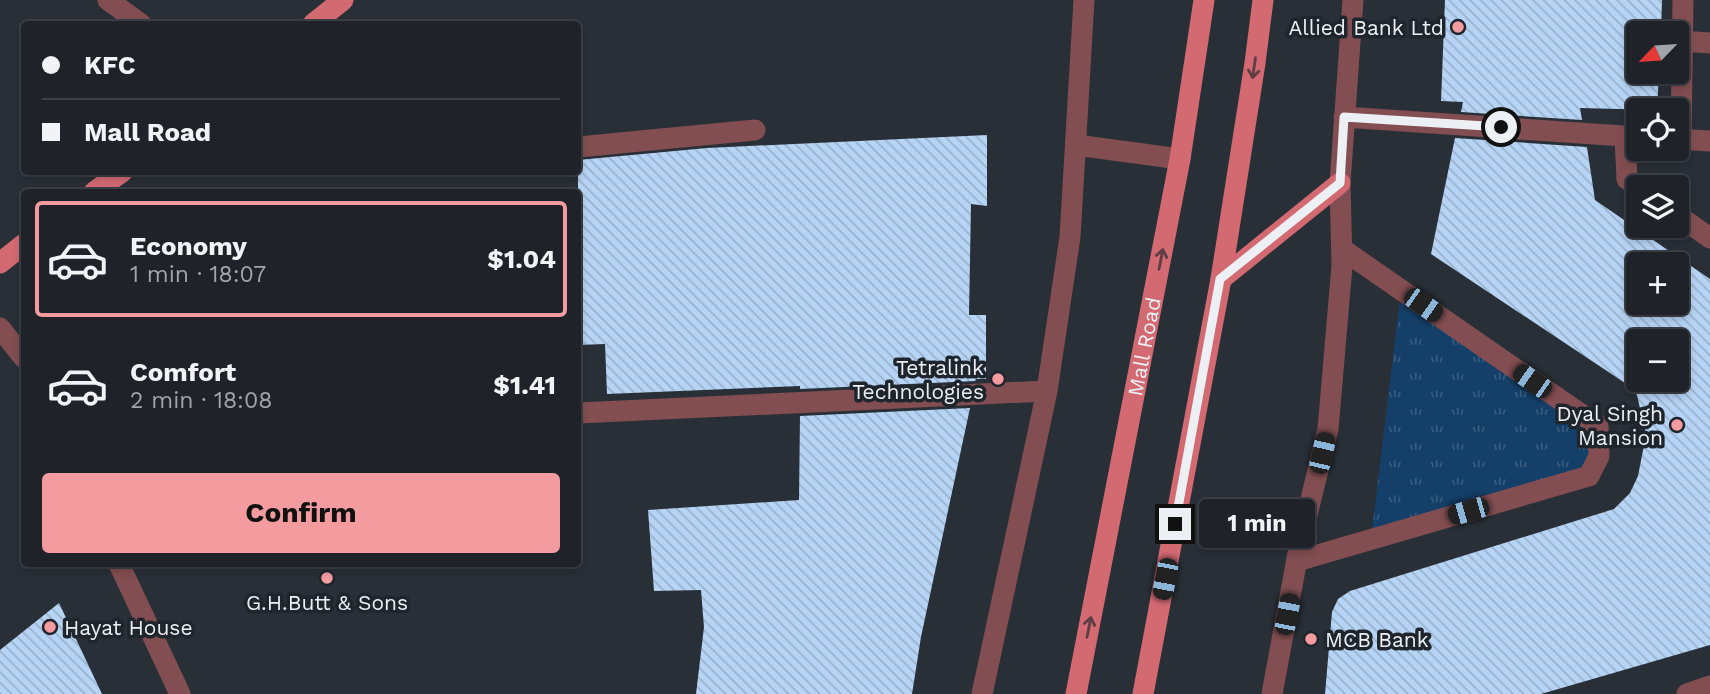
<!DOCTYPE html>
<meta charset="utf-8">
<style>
body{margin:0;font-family:"Work Sans",sans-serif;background:#2c2f35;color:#f1f3f6;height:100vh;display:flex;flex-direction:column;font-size:26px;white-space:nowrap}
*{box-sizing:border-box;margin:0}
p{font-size:23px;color:#a1a4a8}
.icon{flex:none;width:38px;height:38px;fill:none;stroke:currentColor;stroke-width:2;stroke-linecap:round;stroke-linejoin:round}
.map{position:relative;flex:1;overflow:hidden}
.drawer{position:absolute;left:21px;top:189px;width:560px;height:378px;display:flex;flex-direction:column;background:#1f2329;border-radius:7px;box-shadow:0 4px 10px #0003,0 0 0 2px #3c4046}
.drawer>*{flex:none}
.banner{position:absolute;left:21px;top:21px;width:560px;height:154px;border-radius:7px;box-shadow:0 4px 10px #0003,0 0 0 2px #3c4046;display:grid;align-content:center;height:154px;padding:0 21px;background:#1f2329}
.needle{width:46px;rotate:245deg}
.buttons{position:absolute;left:1626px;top:21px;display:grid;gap:14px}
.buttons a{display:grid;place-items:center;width:63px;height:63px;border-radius:7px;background:#1f2329;box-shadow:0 4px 10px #0003,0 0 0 2px #3c4046;font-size:35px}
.end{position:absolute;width:32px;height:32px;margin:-16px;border:9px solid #ecf0f5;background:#111;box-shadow:0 0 0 4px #111}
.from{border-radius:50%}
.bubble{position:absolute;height:49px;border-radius:7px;background:#1f2329;box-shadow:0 4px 10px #0003,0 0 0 2px #3c4046;font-size:23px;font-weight:700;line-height:49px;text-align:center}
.car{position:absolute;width:21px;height:42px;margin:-21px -10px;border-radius:9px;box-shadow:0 0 5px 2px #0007;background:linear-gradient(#222 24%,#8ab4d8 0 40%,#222 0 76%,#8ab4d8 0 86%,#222 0)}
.banner b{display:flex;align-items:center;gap:24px;height:66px;font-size:26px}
.banner b+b{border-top:2px solid #3c4046}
.banner i{width:18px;height:18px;background:#f1f3f6}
ul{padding:12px 0 0;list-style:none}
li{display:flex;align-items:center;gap:21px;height:116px;margin:0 14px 10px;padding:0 7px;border:4px solid transparent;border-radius:7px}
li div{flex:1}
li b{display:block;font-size:26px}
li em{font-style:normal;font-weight:700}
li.selected{border-color:#f49b9f}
li>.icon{width:63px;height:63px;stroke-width:1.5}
.action{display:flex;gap:14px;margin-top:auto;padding:14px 21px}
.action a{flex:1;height:80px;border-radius:7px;background:#f49b9f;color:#111;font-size:28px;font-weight:700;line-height:80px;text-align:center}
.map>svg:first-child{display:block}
.grass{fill:url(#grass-tufts)}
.building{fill:url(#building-back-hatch);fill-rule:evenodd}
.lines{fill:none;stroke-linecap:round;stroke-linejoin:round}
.minor{stroke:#824e51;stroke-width:21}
.major{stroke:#d36a72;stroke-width:21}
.oneway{stroke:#5e3d44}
.route{stroke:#ecf0f5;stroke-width:9}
.poi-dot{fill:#f49b9f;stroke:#1f252c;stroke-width:2.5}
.labels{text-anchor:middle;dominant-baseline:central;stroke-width:7;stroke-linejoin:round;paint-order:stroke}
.poi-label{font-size:21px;fill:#ecf0f5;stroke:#1f252c;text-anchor:end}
.street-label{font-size:21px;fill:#ecf0f5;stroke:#1f252c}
</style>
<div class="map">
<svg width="1710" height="694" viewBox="0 0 1710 694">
<defs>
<pattern id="grass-tufts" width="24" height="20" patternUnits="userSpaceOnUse" patternTransform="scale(1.75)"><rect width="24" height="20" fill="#143f69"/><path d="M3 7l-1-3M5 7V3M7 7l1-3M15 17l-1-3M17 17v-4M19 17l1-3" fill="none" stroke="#365b7f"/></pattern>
<pattern id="building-back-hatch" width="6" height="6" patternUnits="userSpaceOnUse" patternTransform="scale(1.75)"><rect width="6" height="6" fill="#b6d4f6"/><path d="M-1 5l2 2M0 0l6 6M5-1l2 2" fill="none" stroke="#9ab1cb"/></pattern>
</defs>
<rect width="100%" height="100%" fill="#292f37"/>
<!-- grass -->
<path class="grass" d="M1401 290 1598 426 1589 476 1371 539Z"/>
<!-- building -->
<path class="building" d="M1445 0H1662L1661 33H1638V72H1659L1657 110 1580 108 1582 120 1461 112 1463 102 1441 101Z
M987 135V206L971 204 969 315H986V379H976L975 381 800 389V386L607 394 605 344 578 345V160L707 148Z
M1455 138 1587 147 1595 200 1710 279V645L1541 694H1325L1332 612 1338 599 1350 591 1614 509 1630 493 1638 476 1646 435 1637 395 1625 383 1431 254ZM1638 264H1676V303H1638ZM1638 341H1676V380H1638Z
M970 408 921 637 912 694H696L704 627 701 590 654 591 648 510 799 500 800 416Z
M59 603 102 694H0V650Z"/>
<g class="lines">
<!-- minor -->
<path class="minor" d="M108 0 141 24
M1682 41 1710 43
M1344 117 1638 137
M1625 136 1627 179 1639 187
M1676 139 1710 141
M1681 139 1683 0
M1076 145 1180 159
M578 147 755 130
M1676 214 1710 238
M0 328 24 358
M578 413 1047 391
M1297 561 1589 476 1599 456 1598 426 1342 249
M119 564 180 694
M982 694 1047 391 1070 237 1084 0
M1272 694 1299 548 1328 429 1342 266 1340 183 1353 0
M1687 694 1710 686"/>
<!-- major -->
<g class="major">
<path d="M313 24 343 0"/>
<path d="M94 192 122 172"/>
<path d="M0 263 24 244"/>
<path d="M1221 279 1340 183"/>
<path id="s1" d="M1076 694 1180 159 1204 0"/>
<path d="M1143 694 1221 279 1255 63 1263 0"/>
</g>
</g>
<!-- one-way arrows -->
<defs><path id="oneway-shaft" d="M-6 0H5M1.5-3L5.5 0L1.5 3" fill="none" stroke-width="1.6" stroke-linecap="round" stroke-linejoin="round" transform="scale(1.75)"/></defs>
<g class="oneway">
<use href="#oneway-shaft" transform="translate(1254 68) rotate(98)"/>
<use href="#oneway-shaft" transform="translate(1161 259) rotate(-79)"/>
<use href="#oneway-shaft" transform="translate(1089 627) rotate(-79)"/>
</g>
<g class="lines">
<!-- route -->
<path class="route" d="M1175 524 1220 279 1340 183 1344 117 1501 127"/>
</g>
<!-- markers -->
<g class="poi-dot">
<circle cx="1458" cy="27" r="7"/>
<circle cx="998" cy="379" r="7"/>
<circle cx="1677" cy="425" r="7"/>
<circle cx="327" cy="578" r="7"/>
<circle cx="50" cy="627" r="7"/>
<circle cx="1311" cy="639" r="7"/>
</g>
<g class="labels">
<!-- poi labels -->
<g class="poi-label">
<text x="1444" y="27">Allied Bank Ltd</text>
<text x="984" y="367">Tetralink<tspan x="984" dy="24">Technologies</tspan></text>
<text x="1663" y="413">Dyal Singh<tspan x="1663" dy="24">Mansion</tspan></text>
<text x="327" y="602" text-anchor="middle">G.H.Butt &amp; Sons</text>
<text x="64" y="627" text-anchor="start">Hayat House</text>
<text x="1325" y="639" text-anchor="start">MCB Bank</text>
</g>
<!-- street labels -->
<g class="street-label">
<text stroke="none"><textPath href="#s1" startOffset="354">Mall Road</textPath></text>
</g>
</g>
</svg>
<div class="buttons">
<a><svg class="needle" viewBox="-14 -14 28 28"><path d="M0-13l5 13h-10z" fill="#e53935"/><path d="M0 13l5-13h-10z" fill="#a1a4a8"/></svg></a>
<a><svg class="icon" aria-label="locate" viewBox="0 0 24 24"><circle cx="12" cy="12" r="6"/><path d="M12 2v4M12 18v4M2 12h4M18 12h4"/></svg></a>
<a><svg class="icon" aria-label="layers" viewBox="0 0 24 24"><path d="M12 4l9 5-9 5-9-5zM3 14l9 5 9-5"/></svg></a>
<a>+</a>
<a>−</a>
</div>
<i class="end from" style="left:1501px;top:127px"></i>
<i class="end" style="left:1175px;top:524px"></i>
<div class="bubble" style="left:1199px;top:499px;width:116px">1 min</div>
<i class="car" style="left:1423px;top:305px;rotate:125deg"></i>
<i class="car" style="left:1532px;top:381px;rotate:305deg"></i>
<i class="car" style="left:1322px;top:453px;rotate:13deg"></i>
<i class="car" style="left:1468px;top:511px;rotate:254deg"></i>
<i class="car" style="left:1165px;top:579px;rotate:191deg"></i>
<i class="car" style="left:1287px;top:614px;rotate:11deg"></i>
<div class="banner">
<b><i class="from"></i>KFC</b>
<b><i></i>Mall Road</b>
</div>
<section class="drawer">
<ul>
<li class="selected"><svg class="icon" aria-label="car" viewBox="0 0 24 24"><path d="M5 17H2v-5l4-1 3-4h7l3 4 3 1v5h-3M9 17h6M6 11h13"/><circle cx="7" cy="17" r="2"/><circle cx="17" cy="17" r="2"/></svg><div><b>Economy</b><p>1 min · 18:07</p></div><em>$1.04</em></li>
<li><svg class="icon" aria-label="car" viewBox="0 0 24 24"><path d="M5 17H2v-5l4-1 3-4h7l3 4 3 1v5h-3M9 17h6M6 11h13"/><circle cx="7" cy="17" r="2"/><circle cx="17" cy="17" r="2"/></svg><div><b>Comfort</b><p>2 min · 18:08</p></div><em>$1.41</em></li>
</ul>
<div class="action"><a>Confirm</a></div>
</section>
</div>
